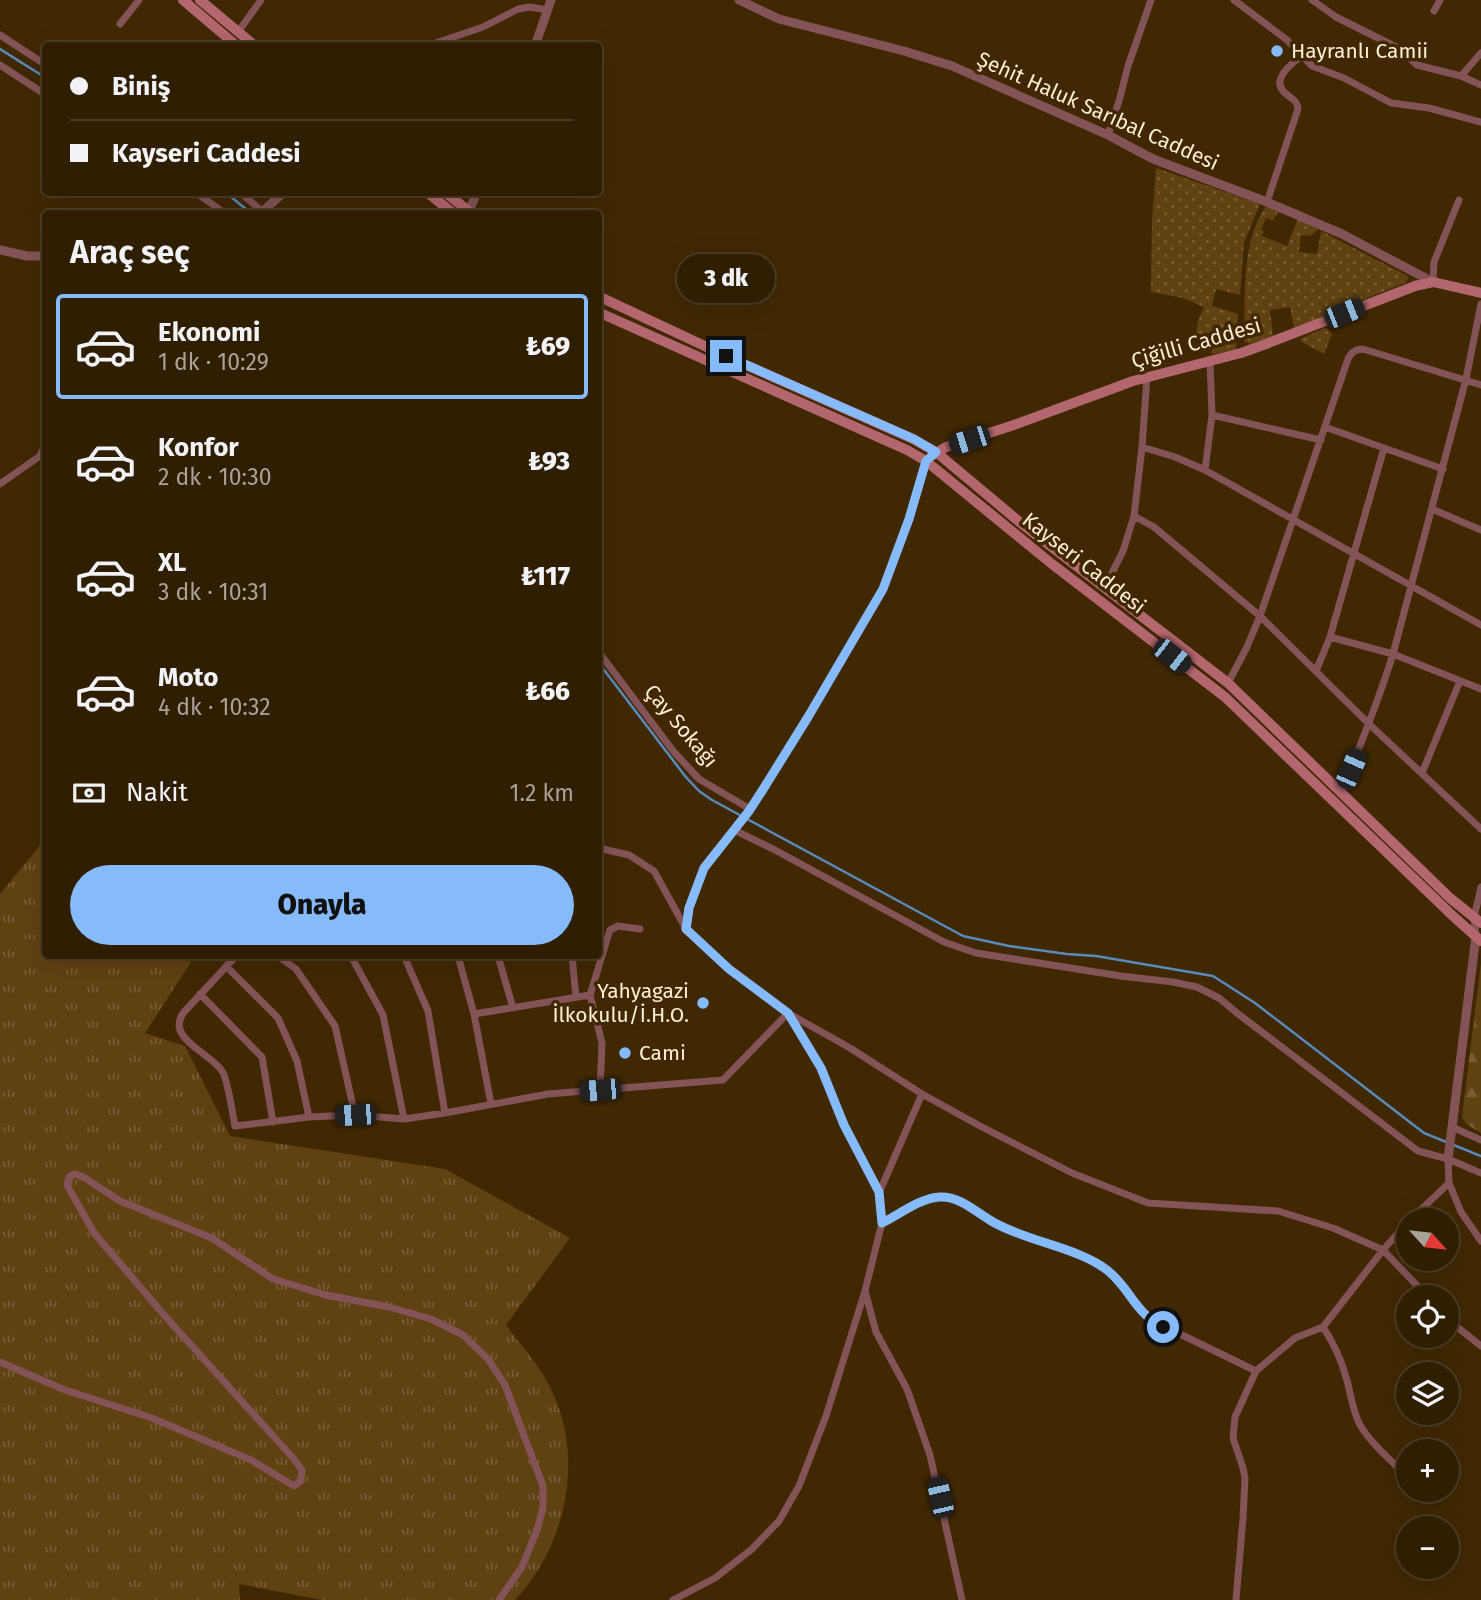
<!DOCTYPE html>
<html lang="tr">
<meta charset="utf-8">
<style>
body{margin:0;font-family:"Fira Sans",sans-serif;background:#3c2b11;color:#f1f3f6;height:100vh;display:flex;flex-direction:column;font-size:26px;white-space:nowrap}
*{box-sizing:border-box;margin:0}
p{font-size:23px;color:#a8a299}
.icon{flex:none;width:38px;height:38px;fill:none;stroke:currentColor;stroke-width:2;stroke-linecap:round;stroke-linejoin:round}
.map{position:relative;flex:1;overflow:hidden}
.drawer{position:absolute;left:42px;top:210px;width:560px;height:749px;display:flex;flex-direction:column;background:#301e02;border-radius:7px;box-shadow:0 7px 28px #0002,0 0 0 2px #4b3c24}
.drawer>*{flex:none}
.banner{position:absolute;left:42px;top:42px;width:560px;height:154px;border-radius:7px;box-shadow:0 7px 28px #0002,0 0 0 2px #4b3c24;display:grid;align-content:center;height:154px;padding:0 28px;background:#301e02}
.needle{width:46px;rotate:117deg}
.controls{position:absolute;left:1396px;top:1208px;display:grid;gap:14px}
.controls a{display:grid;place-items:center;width:63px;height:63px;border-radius:50%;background:#301e02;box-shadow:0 7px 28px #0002,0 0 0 2px #4b3c24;font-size:35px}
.end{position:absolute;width:32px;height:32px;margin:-16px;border:9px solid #86bbfb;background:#111;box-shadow:0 0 0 4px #111}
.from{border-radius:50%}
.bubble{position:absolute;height:49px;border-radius:24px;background:#301e02;box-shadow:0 7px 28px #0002,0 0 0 2px #4b3c24;font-size:23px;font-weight:800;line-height:49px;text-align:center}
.car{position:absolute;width:21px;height:42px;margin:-21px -10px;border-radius:9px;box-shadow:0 0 5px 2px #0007;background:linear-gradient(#222 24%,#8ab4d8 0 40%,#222 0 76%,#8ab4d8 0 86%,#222 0)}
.banner b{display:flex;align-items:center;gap:24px;height:66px;font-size:26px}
.banner b+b{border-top:2px solid #4b3c24}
.banner i{width:18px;height:18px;background:#f1f3f6}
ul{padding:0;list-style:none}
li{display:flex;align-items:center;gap:21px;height:105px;margin:0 14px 10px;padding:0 14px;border:4px solid transparent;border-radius:7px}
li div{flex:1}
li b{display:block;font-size:26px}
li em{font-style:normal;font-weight:800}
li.selected{border-color:#86bbfb}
li>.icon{width:63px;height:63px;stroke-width:1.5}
h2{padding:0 28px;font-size:32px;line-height:84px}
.pay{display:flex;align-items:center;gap:18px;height:77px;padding:0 28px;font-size:26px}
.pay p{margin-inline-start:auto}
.action{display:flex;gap:14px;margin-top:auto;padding:14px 28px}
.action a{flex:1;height:80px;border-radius:42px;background:#86bbfb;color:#111;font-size:28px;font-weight:800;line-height:80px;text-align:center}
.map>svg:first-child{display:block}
.grass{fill:url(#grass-tufts)}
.forest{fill:url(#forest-firs)}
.garden{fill:url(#garden-dots)}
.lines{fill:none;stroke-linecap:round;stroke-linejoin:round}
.stream{stroke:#598aba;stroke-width:2.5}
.minor{stroke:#845357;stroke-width:7}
.tertiary{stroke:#845357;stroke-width:9}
.secondary{stroke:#b3666e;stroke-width:10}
.route{stroke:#86bbfb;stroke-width:9}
.poi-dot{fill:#86bbfb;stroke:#402803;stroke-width:2.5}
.labels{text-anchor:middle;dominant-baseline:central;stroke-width:7;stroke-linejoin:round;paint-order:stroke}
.poi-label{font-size:21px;fill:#ffecd4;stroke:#402803;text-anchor:start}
.street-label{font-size:21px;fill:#ffecd4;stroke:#402803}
</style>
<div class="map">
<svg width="1481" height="1600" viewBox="0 0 1481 1600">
<defs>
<pattern id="grass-tufts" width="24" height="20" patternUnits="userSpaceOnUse" patternTransform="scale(1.75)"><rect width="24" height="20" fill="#604212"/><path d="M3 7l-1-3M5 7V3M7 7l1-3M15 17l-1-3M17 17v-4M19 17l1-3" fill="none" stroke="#785d34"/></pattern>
<pattern id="forest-firs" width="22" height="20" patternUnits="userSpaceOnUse" patternTransform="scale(1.75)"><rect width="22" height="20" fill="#604212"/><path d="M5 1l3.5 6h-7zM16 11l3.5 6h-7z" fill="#785d34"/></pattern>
<pattern id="garden-dots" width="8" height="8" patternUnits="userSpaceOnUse" patternTransform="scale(1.75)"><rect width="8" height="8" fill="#604212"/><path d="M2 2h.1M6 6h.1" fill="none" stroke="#785d34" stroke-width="1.8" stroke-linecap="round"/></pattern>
</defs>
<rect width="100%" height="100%" fill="#402803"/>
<!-- grass -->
<path class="grass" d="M45 839 46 956H195L145 1033 185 1046 230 1136 445 1169 570 1238 506 1325C518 1342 533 1358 544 1376 587 1447 570 1541 515 1600H322L239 1584 240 1600H0V894Z"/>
<!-- forest -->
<path class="forest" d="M1481 963V1133L1466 1124 1462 1117Z"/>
<!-- garden -->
<path class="garden" d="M1156 168 1260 204 1244 243 1240 295 1216 289 1212 306 1238 314 1236 350 1212 354 1209 333 1196 335 1198 321 1204 307 1183 298 1151 292 1152 221Z
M1266 206 1279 211 1273 220 1266 218 1261 230 1264 231 1262 236 1287 246 1298 219 1319 229 1309 236 1301 235 1299 252 1317 254 1321 231 1406 275 1409 277 1406 282 1402 284 1294 328 1290 307 1270 310 1273 336 1250 344 1244 341C1246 296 1240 245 1266 206Z
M1326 327 1332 334 1324 354 1302 342 1300 339Z"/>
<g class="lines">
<!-- stream -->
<path class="stream" d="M0 49 46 78
M225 192 252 214
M598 662 685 776 699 791 712 800 963 936 1009 946 1067 954 1096 956 1213 976 1255 1003 1424 1133 1481 1156"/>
<!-- minor -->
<path class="minor" d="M1234 0 1287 40 1312 66 1344 78 1391 103 1429 108 1481 122
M1312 0 1336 17 1398 48 1417 65 1461 76 1481 85
M1434 11 1440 0
M120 24 139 0
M238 32 261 0
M0 35 46 65
M427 46 483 27 518 9 530 7 547 10
M0 65 46 95
M1461 76 1481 53
M1108 135 1119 101 1128 66 1151 0
M195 192 226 214
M240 192 265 214
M1267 202 1298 109C1297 99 1291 99 1284 92 1271 79 1292 63 1302 56
M1433 282 1434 262 1459 200
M1212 415 1321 440
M1325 427 1443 469
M1142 447 1175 457 1205 470 1481 625
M1205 470 1212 415 1210 361
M0 484 40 456 46 443
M1432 509 1481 530
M1134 516 1154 527 1260 616 1369 724 1481 829
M1105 587 1123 551 1134 516 1142 447 1147 377
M1330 637 1393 654 1481 689
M598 651 674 752 699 779 750 809
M1316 671 1330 637 1384 448
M1228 683 1246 649 1260 616 1348 359C1351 352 1356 349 1363 349L1481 385
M1422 773 1460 681
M1341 792C1360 747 1378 702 1393 654L1466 379 1481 304
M749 811 808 717 883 589 909 519 926 461
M734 830 775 850 944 942 976 953 1121 976 1173 982 1197 987 1219 998 1237 1013 1418 1151 1448 1159 1481 1173
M598 848 629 855 654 871 686 929 729 969 788 1013 850 1048 922 1094 980 1126 1072 1173 1148 1203 1278 1211 1333 1228 1383 1250 1428 1297
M1476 936 1474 918 1481 887
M236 956 184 1012C164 1038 211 1053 222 1071 227 1077 233 1115 235 1126L309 1117 355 1115 404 1119 445 1113 548 1094 723 1080 788 1013 822 1068 844 1125 879 1193 882 1223 865 1291 826 1416 799 1486 779 1521 752 1549 715 1578 673 1600
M278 956 296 969 335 1026 355 1115
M351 956 383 1015 404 1119
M404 956 428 1011 445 1113
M458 956 474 1014 491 1104
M498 956 513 1008
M572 956 576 997
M226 966 278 1018 297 1061 309 1117
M200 994 262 1057 273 1122
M590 995 610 930 618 926 640 929
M474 1014 590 995 602 1043 600 1090
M1452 1127 1481 1140
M1448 1159 1449 1183 1461 1212 1481 1241
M879 1193 922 1094
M1410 1220 1449 1183
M882 1223C899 1214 920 1198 941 1197 962 1196 980 1216 998 1225 1032 1243 1077 1247 1107 1270 1125 1284 1132 1305 1149 1319L1256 1371
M865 1291 876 1332 907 1389 930 1455 962 1600
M1447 1319 1481 1346
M1323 1327C1333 1342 1341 1359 1346 1377 1351 1393 1352 1410 1360 1425 1372 1445 1392 1461 1409 1478
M0 1362 65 1390 152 1418 251 1460 294 1486 301 1481 302 1470 294 1459 164 1315 94 1233 67 1185 69 1177 75 1174 85 1178 120 1201 212 1238 273 1279 326 1295 389 1307 431 1319 463 1335 488 1359 505 1385 543 1486V1508L537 1530 522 1567 499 1600
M1236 1600 1243 1518 1245 1478 1243 1468 1233 1438 1235 1417 1256 1371 1295 1338 1323 1327 1383 1250 1409 1221"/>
<!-- tertiary -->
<path class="tertiary" d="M739 0 779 19 904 51 952 66 1108 135 1153 159 1267 202 1342 234 1433 282
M535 46 551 0
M469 211 477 192
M260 214 284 192
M0 250 27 256H46
M686 929 689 908 704 868 749 811
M1448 1159 1476 936"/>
<!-- secondary -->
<path class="secondary" d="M183 0 237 46
M200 0 255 46
M427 192 454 214
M445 192 472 214
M598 296 726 356 913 439 936 452 1022 524 1228 683 1450 898 1481 923
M598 312 907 450 926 461 1052 564 1225 697 1454 917 1481 941
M933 455 946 447 1014 425 1133 381 1241 353 1266 344 1415 286 1433 282 1481 293"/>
</g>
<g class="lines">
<!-- route -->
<path class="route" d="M726 356 914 439 936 452 926 461 909 519 883 589 808 717 762 791 749 811 704 868 689 908 686 929 729 969 788 1013 821 1068 844 1125 879 1192 882 1223C900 1214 920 1198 940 1197 960 1196 977 1213 993 1222 1028 1242 1077 1247 1107 1270 1131 1289 1133 1311 1163 1327"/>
</g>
<!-- markers -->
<g class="poi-dot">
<circle cx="1277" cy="51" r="7"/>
<circle cx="703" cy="1003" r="7"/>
<circle cx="625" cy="1053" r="7"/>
</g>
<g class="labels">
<!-- poi labels -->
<g class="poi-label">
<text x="1291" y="51">Hayranlı Camii</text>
<text x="689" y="991" text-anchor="end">Yahyagazi<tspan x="689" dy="24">İlkokulu/İ.H.O.</tspan></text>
<text x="639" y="1053">Cami</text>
</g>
<!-- street labels -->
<g class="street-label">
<text transform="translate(1098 111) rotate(24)">Şehit Haluk Sarıbal Caddesi</text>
<text transform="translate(1196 343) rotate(-16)">Çiğilli Caddesi</text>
<text transform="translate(1084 563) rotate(38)">Kayseri Caddesi</text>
<text transform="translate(681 726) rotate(50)">Çay Sokağı</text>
</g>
</g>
</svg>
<div class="controls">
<a><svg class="needle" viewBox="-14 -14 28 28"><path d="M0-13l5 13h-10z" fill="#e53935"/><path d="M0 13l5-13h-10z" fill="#a8a299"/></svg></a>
<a><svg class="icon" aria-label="locate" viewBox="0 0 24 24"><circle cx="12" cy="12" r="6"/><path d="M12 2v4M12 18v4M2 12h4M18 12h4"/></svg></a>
<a><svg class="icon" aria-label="layers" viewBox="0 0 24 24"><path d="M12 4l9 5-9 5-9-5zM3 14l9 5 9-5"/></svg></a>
<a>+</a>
<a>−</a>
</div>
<i class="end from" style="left:1163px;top:1327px"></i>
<i class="end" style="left:726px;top:356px"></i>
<div class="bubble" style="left:677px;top:254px;width:98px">3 dk</div>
<i class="car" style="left:1344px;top:313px;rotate:68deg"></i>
<i class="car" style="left:969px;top:440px;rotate:252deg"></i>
<i class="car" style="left:1172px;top:656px;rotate:128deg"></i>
<i class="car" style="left:1351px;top:769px;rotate:24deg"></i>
<i class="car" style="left:600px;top:1090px;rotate:265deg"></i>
<i class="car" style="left:355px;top:1115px;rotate:267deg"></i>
<i class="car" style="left:940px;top:1497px;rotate:347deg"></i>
<div class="banner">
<b><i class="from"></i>Biniş</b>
<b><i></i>Kayseri Caddesi</b>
</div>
<section class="drawer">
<h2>Araç seç</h2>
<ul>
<li class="selected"><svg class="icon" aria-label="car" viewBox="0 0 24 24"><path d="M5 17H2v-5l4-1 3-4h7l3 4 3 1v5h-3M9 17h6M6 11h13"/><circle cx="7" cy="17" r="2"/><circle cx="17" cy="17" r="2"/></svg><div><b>Ekonomi</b><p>1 dk · 10:29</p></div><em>₺69</em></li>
<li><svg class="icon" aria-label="car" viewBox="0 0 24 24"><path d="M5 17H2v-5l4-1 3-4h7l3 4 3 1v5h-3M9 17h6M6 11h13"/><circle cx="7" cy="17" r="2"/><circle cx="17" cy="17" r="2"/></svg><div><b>Konfor</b><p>2 dk · 10:30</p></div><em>₺93</em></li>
<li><svg class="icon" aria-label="car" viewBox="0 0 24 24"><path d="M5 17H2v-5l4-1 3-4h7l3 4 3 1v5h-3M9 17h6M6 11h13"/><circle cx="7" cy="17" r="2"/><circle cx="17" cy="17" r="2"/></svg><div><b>XL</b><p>3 dk · 10:31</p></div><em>₺117</em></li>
<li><svg class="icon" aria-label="car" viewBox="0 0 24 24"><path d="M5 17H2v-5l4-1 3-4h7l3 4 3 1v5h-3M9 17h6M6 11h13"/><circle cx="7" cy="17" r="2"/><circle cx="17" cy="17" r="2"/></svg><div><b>Moto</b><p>4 dk · 10:32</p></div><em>₺66</em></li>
</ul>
<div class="pay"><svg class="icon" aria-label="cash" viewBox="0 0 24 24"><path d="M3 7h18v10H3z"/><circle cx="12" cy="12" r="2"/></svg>Nakit<p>1.2 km</p></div>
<div class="action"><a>Onayla</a></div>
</section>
</div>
